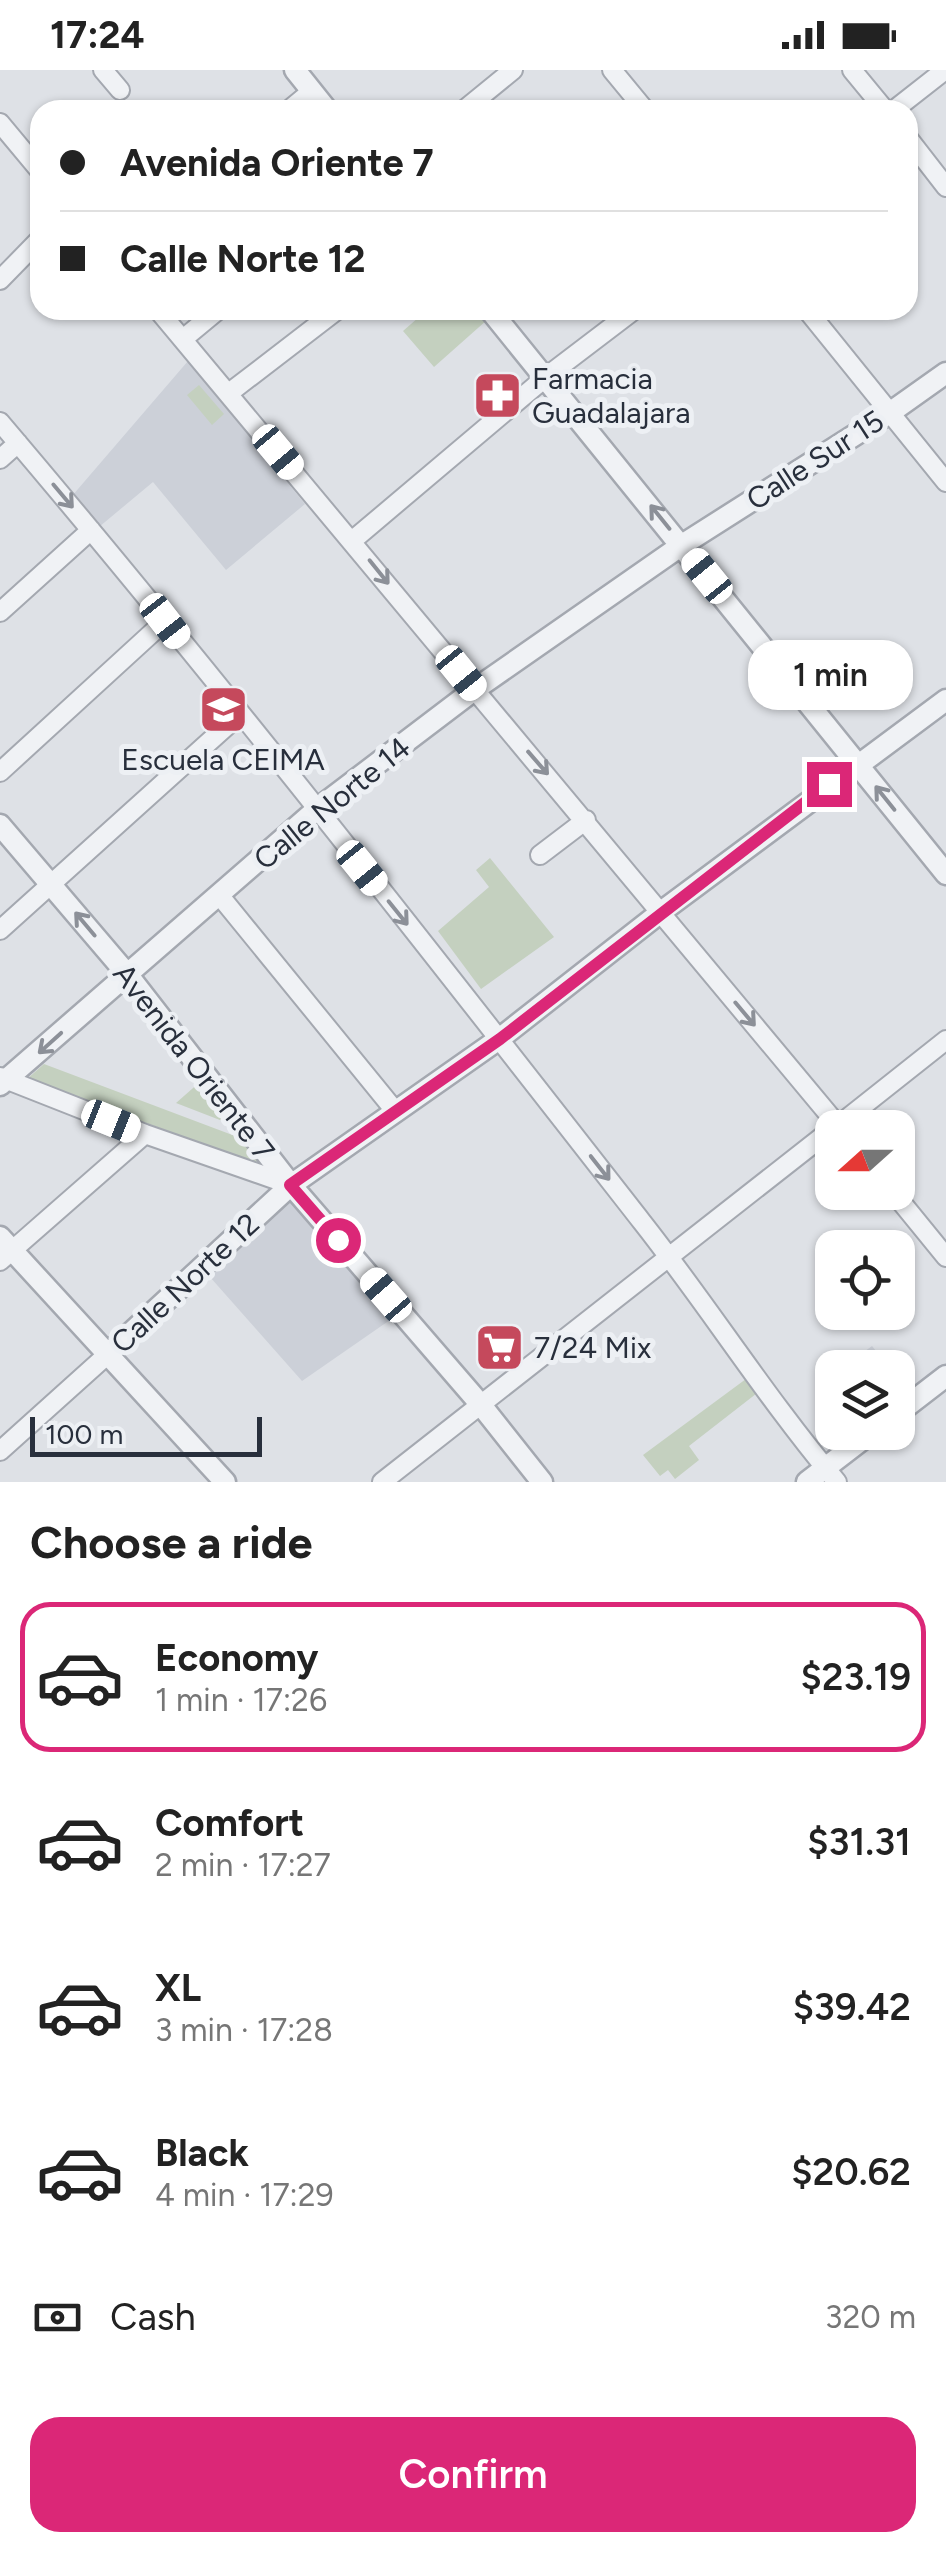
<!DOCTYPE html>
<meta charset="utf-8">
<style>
body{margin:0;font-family:Figtree,sans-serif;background:#f6f6f6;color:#222;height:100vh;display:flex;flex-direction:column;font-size:38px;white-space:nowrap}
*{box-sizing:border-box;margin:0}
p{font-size:32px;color:#767676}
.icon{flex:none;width:55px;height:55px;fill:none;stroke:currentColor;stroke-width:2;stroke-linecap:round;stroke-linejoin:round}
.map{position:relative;height:1412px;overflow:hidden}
.side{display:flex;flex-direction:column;background:#fff;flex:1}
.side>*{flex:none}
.guide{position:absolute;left:30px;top:30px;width:888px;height:220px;border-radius:30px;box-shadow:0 2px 8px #0004;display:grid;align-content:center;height:220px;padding:0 30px;background:#fff}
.needle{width:65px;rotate:249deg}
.fabs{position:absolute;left:815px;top:1040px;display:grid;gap:20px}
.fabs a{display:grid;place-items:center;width:100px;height:100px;border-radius:20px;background:#fff;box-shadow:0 2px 8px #0004;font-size:50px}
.scale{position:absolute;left:30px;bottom:25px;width:232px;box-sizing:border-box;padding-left:10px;border:5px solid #282f3c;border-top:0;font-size:28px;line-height:35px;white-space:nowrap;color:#282f3c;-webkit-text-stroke:8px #edf0f4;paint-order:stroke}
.end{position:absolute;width:45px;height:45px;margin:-22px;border:12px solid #db2777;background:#fff;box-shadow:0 0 0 5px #fff}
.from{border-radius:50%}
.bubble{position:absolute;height:70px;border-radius:30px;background:#fff;box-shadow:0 2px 8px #0004;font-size:32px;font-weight:600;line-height:70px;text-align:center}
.car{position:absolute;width:30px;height:60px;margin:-30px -15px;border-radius:12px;box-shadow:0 0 8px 2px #0007;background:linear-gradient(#fff 24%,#345 0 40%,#fff 0 76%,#345 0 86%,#fff 0)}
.guide b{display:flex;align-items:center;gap:35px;height:95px;font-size:38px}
.guide b+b{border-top:2px solid #e0e0e0}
.guide i{width:25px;height:25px;background:#222}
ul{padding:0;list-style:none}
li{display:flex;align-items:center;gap:30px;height:150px;margin:0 20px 15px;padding:0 10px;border:5px solid transparent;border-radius:30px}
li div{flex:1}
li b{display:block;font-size:38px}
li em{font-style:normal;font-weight:600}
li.active{border-color:#db2777}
li>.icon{width:90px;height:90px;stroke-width:1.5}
h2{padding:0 30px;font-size:45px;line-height:120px}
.pay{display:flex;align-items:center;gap:25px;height:110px;padding:0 30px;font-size:38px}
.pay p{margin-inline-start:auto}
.action{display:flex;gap:20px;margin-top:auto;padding:20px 30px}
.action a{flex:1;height:115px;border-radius:30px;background:#db2777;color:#fff;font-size:40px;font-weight:600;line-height:115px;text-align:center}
.status{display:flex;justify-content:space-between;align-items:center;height:70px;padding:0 50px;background:#fff;direction:ltr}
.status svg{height:28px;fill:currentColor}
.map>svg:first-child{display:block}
.built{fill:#ccd0d8}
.green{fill:#c4d0bf}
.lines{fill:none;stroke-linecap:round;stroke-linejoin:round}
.minor-casing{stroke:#a4a8b0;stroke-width:22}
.tertiary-casing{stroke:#a4a8b0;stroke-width:25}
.minor{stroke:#f0f2f5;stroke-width:18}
.tertiary{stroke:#f0f2f5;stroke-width:20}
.oneway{stroke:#8c9098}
.route{stroke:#db2777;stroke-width:12}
.labels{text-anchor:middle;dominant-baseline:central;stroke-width:10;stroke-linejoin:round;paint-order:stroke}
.poi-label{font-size:30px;fill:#282f3c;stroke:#edf0f4;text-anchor:start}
.street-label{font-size:30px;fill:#282f3c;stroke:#edf0f4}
</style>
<div class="status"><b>17:24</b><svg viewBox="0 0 49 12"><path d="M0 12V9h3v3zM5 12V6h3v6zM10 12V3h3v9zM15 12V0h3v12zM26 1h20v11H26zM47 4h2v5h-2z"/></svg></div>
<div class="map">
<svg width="946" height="1412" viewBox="0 0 946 1412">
<rect width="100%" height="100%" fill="#dee1e6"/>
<!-- built -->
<path class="built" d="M188 291 305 434 226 500 153 412 99 457 72 426Z
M292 1131 390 1250 302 1311 210 1207Z
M872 1276 889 1297H860L853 1290Z"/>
<!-- green -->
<path class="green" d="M427 240H478L487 250 434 297 403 261Z
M199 315 224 344 212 355 187 325Z
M490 788 554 867 481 919 438 861 489 817 476 800Z
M44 994 243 1069 260 1095 27 1009Z
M201 1011 238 1057 176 1033Z
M750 1306 761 1320 689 1376 699 1390 675 1409 668 1400 660 1406 643 1385Z"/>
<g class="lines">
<defs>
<path id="minor" d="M103 0 120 20
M612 0 645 40
M852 0 885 40
M289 40 312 21
M464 40 513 0
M894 40 945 0
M0 53 40 101
M908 68 946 117
M0 210 40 169
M158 240 840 1058
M807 240 946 412
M183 269 218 240
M229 323 337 240
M0 352C221 612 432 883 642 1152 709 1237 767 1329 837 1412
M0 389 18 373
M353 470 546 307 634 240
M0 542 91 460
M0 702 165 551
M540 785 586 750
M220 826 396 1042
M0 860 240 644
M0 1007 145 1064 291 1115
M835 1058 946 970
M893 1122 946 1187
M0 1191 145 1064
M0 1381 108 1284
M382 1412 832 1059"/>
<path id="tertiary" d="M295 0 327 40
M490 240 946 804
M0 755 127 904 291 1115 481 1335 542 1412
M0 1015 316 740 474 620 682 475 891 342 946 303
M0 1167 225 1412
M108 1284 291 1115 499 969 661 842 946 630
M898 1343 946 1306
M807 1412 872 1362"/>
</defs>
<!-- minor casing -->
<use href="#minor" class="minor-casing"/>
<!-- tertiary casing -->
<use href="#tertiary" class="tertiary-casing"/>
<!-- minor -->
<use href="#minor" class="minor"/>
<!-- tertiary -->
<use href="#tertiary" class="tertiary"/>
</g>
<!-- one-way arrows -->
<defs><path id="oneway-shaft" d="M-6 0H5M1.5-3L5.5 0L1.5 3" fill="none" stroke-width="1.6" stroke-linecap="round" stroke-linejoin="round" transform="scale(2.5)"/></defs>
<g class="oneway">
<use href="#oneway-shaft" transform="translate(63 426) rotate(50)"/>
<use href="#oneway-shaft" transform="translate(660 447) rotate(-129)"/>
<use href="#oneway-shaft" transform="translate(379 502) rotate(51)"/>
<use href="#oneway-shaft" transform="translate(538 693) rotate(49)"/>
<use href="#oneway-shaft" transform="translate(885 728) rotate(-129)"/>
<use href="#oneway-shaft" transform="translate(398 843) rotate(51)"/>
<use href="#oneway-shaft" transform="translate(85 854) rotate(-130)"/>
<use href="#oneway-shaft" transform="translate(745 944) rotate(50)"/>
<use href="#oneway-shaft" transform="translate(50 973) rotate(138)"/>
<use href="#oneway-shaft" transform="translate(600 1098) rotate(52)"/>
</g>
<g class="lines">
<!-- route -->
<path class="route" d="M338 1170 290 1115 500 969 829 714"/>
</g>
<!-- icons -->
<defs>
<symbol id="pharmacy-square" viewBox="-11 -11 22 22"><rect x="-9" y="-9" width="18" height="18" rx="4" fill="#c5495c" stroke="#edf0f4"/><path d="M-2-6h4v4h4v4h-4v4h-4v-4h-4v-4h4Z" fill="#fff"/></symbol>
<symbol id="school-square" viewBox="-11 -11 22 22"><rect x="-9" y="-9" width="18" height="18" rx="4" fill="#c5495c" stroke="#edf0f4"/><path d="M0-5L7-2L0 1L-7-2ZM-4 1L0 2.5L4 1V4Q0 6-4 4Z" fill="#fff"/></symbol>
<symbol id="supermarket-square" viewBox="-11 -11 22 22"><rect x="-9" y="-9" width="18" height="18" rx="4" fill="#c5495c" stroke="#edf0f4"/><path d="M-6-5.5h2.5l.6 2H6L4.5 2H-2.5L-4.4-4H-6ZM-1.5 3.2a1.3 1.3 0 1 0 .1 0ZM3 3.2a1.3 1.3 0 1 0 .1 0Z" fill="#fff"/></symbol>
</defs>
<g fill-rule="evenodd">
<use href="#pharmacy-square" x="470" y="298" width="55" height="55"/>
<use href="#school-square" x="196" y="612" width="55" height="55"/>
<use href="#supermarket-square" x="472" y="1250" width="55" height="55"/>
</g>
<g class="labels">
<!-- poi labels -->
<g class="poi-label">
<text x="532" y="308">Farmacia<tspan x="532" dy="34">Guadalajara</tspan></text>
<text x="223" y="689" text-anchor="middle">Escuela CEIMA</text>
<text x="534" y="1277">7/24 Mix</text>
</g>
<!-- street labels -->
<g class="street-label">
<text transform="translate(815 390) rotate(-33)">Calle Sur 15</text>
<text transform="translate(332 733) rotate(-39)">Calle Norte 14</text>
<text transform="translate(194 992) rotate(52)">Avenida Oriente 7</text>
<text transform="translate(185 1213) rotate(-43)">Calle Norte 12</text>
</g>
</g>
</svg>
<div class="fabs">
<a><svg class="needle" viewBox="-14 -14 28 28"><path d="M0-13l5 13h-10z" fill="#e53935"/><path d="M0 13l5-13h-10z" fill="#767676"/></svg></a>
<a><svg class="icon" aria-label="locate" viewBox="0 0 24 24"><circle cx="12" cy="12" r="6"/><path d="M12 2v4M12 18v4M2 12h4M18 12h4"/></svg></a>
<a><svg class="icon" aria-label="layers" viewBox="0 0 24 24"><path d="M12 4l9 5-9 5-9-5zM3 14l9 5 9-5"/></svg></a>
</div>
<div class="scale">100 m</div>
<i class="end from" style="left:338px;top:1170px"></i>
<i class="end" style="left:829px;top:714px"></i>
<div class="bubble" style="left:748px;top:570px;width:165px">1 min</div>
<i class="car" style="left:278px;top:382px;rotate:140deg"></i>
<i class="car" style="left:707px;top:506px;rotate:321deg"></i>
<i class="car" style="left:165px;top:551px;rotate:142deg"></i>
<i class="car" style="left:461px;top:603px;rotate:141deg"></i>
<i class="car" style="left:362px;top:798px;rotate:141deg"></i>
<i class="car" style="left:111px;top:1051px;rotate:112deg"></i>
<i class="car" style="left:386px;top:1225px;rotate:319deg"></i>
<div class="guide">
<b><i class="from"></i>Avenida Oriente 7</b>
<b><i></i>Calle Norte 12</b>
</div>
</div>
<section class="side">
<h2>Choose a ride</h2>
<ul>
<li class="active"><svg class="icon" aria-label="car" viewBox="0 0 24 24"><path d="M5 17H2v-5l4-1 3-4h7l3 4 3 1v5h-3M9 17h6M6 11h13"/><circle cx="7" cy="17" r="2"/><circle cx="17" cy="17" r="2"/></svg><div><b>Economy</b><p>1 min · 17:26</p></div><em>$23.19</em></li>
<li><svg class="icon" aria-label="car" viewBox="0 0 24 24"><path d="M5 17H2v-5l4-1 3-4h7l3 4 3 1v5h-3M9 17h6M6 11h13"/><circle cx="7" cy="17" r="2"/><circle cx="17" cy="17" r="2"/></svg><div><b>Comfort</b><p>2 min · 17:27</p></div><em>$31.31</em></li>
<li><svg class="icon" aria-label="car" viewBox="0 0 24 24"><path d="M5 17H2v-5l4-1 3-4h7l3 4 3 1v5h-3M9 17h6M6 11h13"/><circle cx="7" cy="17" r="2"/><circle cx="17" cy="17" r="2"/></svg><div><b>XL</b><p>3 min · 17:28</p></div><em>$39.42</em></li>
<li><svg class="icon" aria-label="car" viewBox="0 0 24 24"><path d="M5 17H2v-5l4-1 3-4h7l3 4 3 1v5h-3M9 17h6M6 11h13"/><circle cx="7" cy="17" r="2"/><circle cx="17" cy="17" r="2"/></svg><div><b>Black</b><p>4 min · 17:29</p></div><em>$20.62</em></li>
</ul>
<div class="pay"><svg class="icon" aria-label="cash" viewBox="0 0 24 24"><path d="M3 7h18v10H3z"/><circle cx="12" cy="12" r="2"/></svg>Cash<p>320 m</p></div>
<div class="action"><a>Confirm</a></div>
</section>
